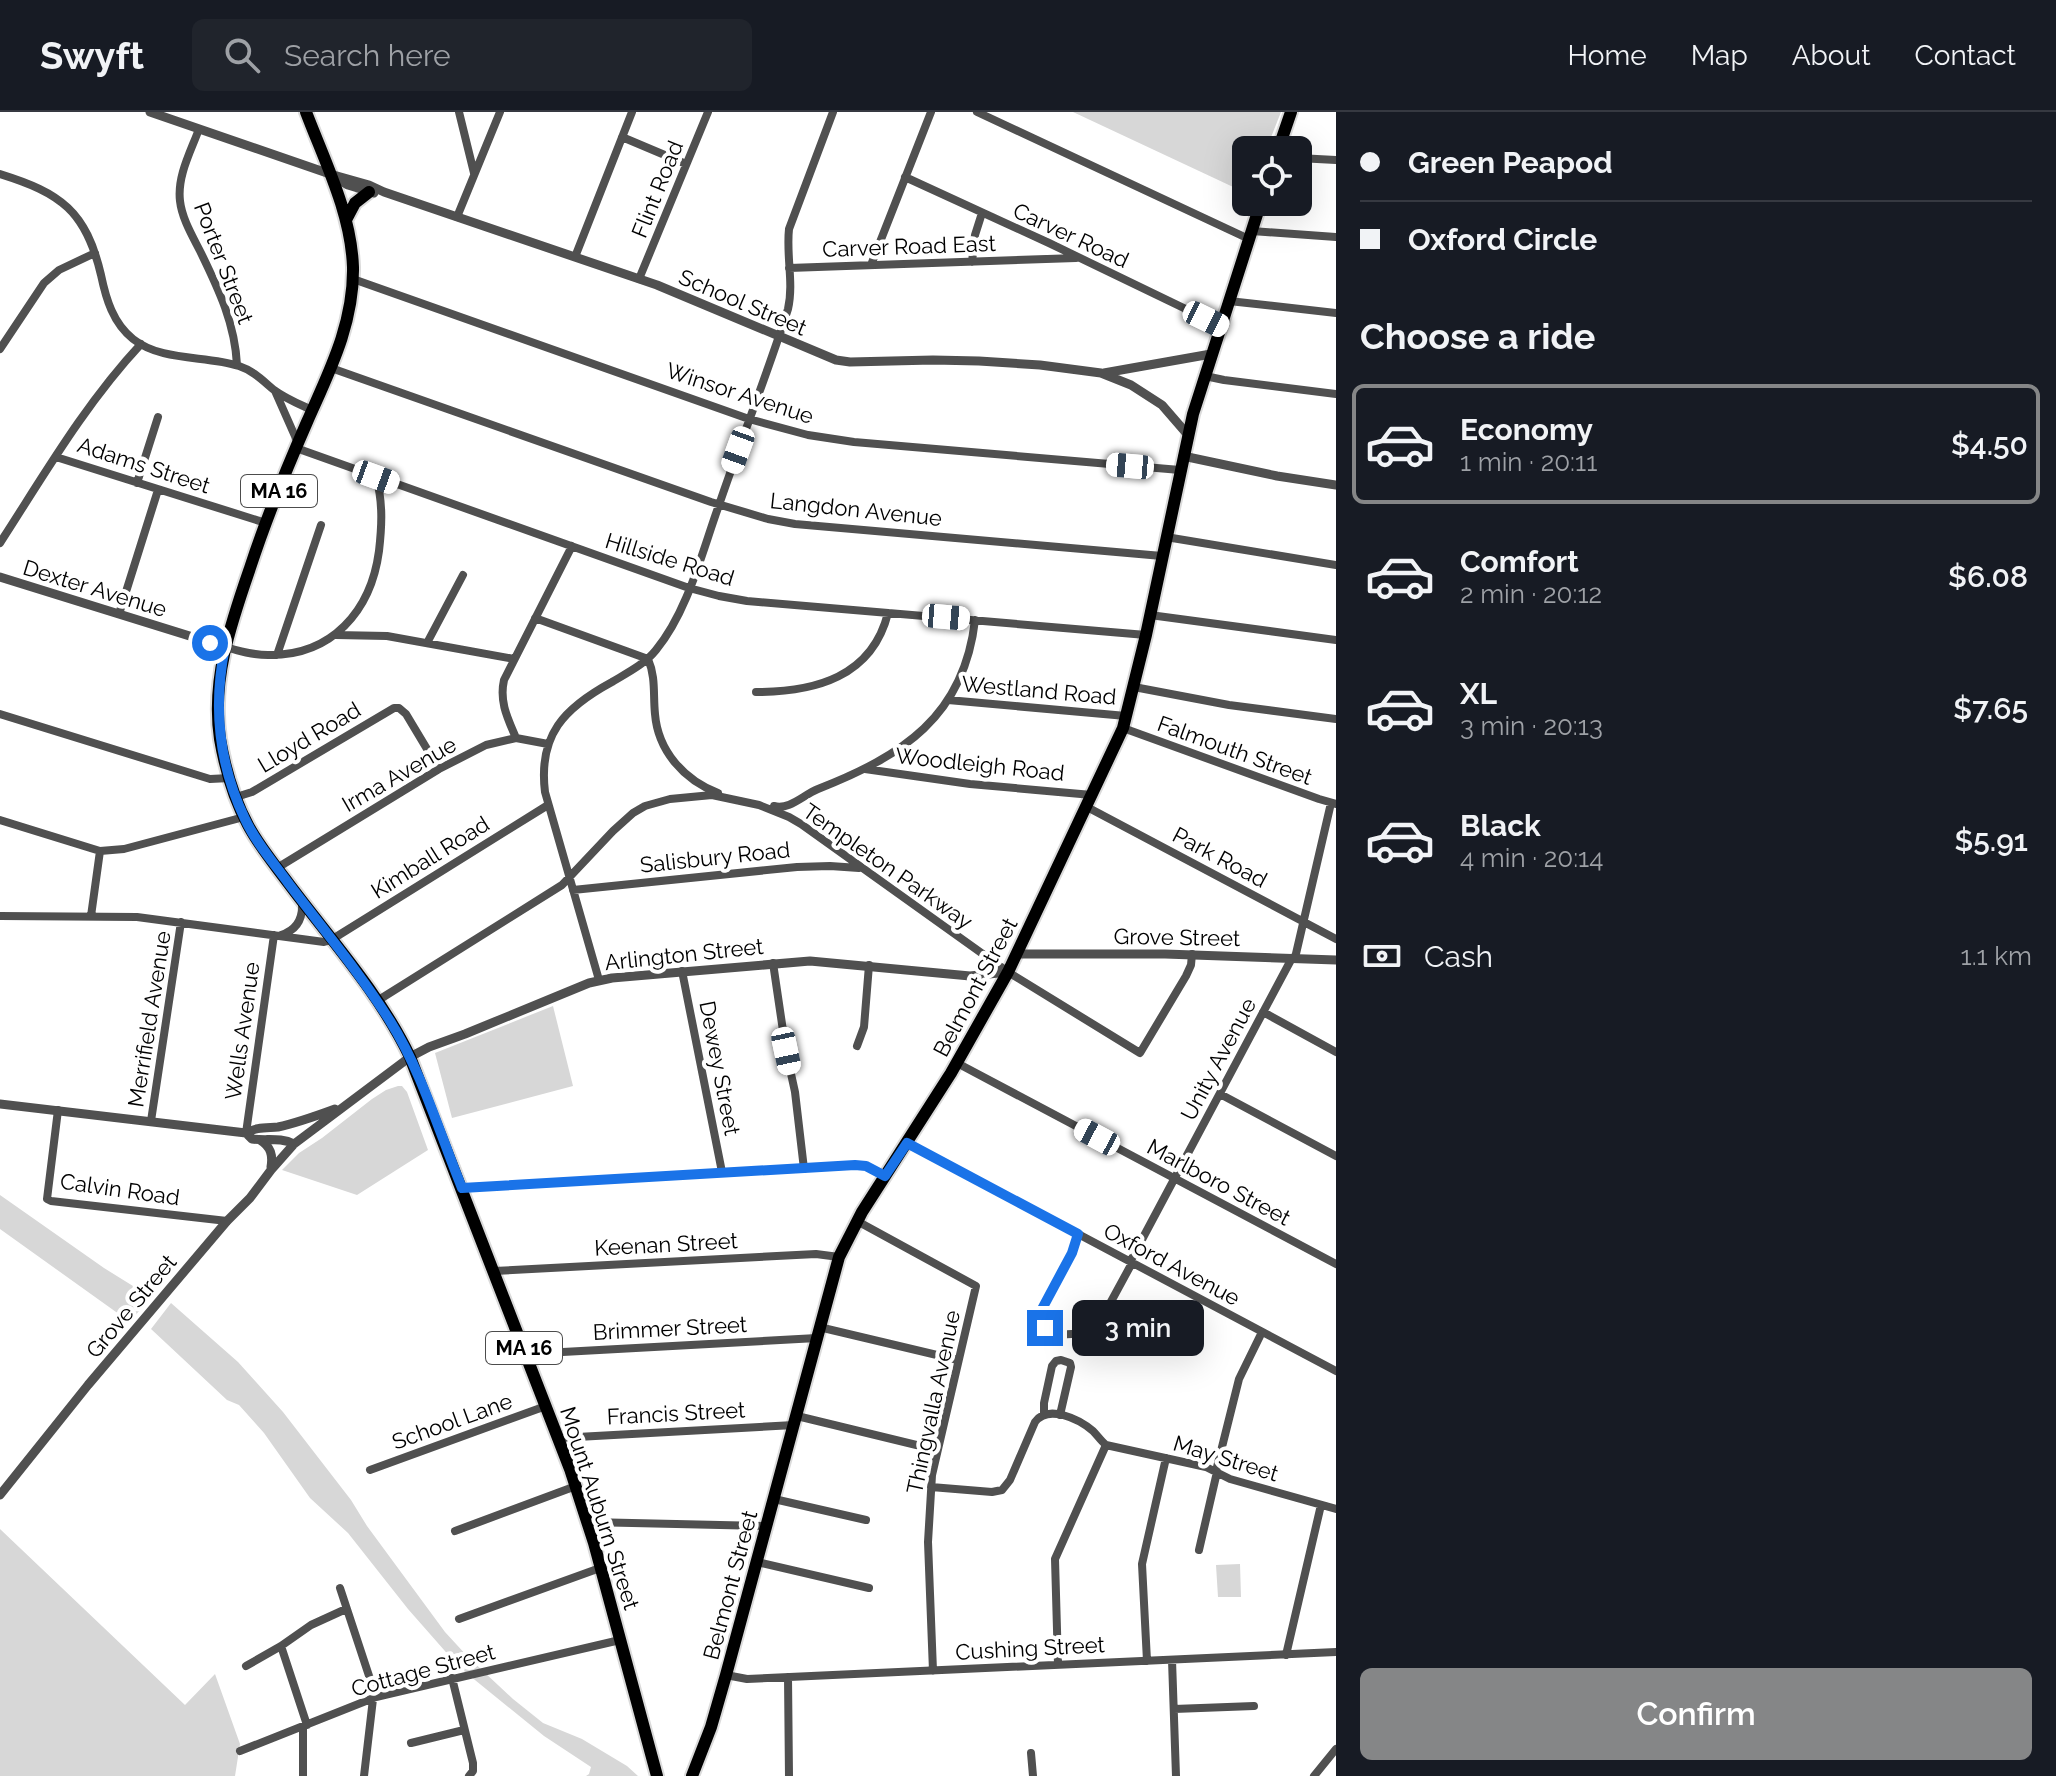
<!DOCTYPE html>
<meta charset="utf-8">
<style>
body{margin:0;font-family:Raleway,sans-serif;background:#20242c;color:#f1f3f6;height:100vh;display:flex;flex-direction:column;font-size:30px;white-space:nowrap}
*{box-sizing:border-box;margin:0}
p{font-size:26px;color:#9ea1a6}
.icon{flex:none;width:44px;height:44px;fill:none;stroke:currentColor;stroke-width:2;stroke-linecap:round;stroke-linejoin:round}
.map{position:relative;flex:1;overflow:hidden}
.drawer{display:flex;flex-direction:column;background:#171b24;width:720px}
.drawer>*{flex:none}
.banner{display:grid;align-content:center;height:176px;padding:0 24px;background:#171b24}
.controls{position:absolute;left:1232px;top:24px;display:grid;gap:16px}
.controls a{display:grid;place-items:center;width:80px;height:80px;border-radius:12px;background:#171b24;box-shadow:0 8px 32px #0002;font-size:40px}
.end{position:absolute;width:36px;height:36px;margin:-18px;border:10px solid #1a73e8;background:#fff;box-shadow:0 0 0 4px #fff}
.from{border-radius:50%}
.bubble{position:absolute;height:56px;border-radius:12px;background:#171b24;box-shadow:0 8px 32px #0002;font-size:26px;font-weight:600;line-height:56px;text-align:center}
.car{position:absolute;width:24px;height:48px;margin:-24px -12px;border-radius:10px;box-shadow:0 0 6px 2px #0007;background:linear-gradient(#fff 24%,#345 0 40%,#fff 0 76%,#345 0 86%,#fff 0)}
.banner b{display:flex;align-items:center;gap:28px;height:76px;font-size:30px}
.banner b+b{border-top:2px solid #363941}
.banner i{width:20px;height:20px;background:#f1f3f6}
ul{padding:0;list-style:none}
li{display:flex;align-items:center;gap:24px;height:120px;margin:0 16px 12px;padding:0 8px;border:4px solid transparent;border-radius:12px}
li div{flex:1}
li b{display:block;font-size:30px}
li em{font-style:normal;font-weight:600}
li.on{border-color:#858687}
li>.icon{width:72px;height:72px;stroke-width:1.5}
h2{padding:0 24px;font-size:36px;line-height:96px}
.pay{display:flex;align-items:center;gap:20px;height:88px;padding:0 24px;font-size:30px}
.pay p{margin-inline-start:auto}
.primary-button{display:flex;gap:16px;margin-top:auto;padding:16px 24px}
.primary-button a{flex:1;height:92px;border-radius:12px;background:#858687;color:#fff;font-size:32px;font-weight:600;line-height:92px;text-align:center}
header{display:flex;align-items:center;gap:48px;box-sizing:border-box;height:112px;padding:0 40px;background:#171b24;border-bottom:2px solid #363941}
header strong{font-size:38px}
nav{display:flex;gap:44px;margin-inline-start:auto;font-size:28px}
.search{width:560px;height:72px;background:#20242c;display:flex;align-items:center;gap:20px;box-sizing:border-box;padding:0 28px;border-radius:12px;color:#9ea1a6;font-size:30px}
main{display:flex;flex:1;min-height:0}
.map>svg:first-child{display:block}
.green{fill:#d7d7d7}
.lines{fill:none;stroke-linecap:round;stroke-linejoin:round}
.primary-casing{stroke:#dbdbdb;stroke-width:16}
.minor{stroke:#505050;stroke-width:8}
.tertiary{stroke:#505050;stroke-width:9}
.primary{stroke:#000;stroke-width:12}
.route{stroke:#1a73e8;stroke-width:10}
.labels{text-anchor:middle;dominant-baseline:central;stroke-width:8;stroke-linejoin:round;paint-order:stroke}
.shield{fill:#fff;stroke:#4c4c4c;stroke-width:2}
.shield-label{font-size:20px;font-weight:bold;fill:#000}
.street-label{font-size:22px;fill:#000;stroke:#fff}
</style>
<header>
<strong>Swyft</strong>
<div class="search"><svg class="icon" aria-label="search" viewBox="0 0 24 24"><circle cx="10" cy="10" r="6"/><path d="M15 15l6 6"/></svg>Search here</div>
<nav><a>Home</a><a>Map</a><a>About</a><a>Contact</a></nav>
</header>
<main>
<div class="map">
<svg width="1336" height="1664" viewBox="0 0 1336 1664">
<rect width="100%" height="100%" fill="#fff"/>
<!-- green -->
<path class="green" d="M1073 0H1281L1266 38H1246V81Z
M553 894 573 974 452 1006 435 941Z
M398 974H402L407 980 428 1038 357 1083 282 1058 299 1041 322 1026 372 987 386 978Z
M0 1083 104 1156 141 1179 152 1183 130 1210 0 1117Z
M171 1191 238 1250 283 1300 351 1388 367 1414 445 1520 468 1545 513 1587 543 1611 582 1627 627 1654 638 1664H586L589 1662 591 1655 544 1624 459 1555 408 1497 348 1421 310 1386 264 1321 239 1293 227 1288 151 1217Z
M0 1417 185 1593 215 1562 240 1632 235 1664H0Z
M1240 1452 1241 1485H1218L1216 1453Z"/>
<g class="lines">
<defs>
<path id="primary" d="M306 0C325 50 351 101 353 155 354 212 329 260 307 310 286 358 266 407 250 456 231 511 211 568 220 627 225 656 234 687 248 713 259 734 275 753 289 772 331 828 380 882 410 945L570 1357 594 1431 657 1664
M1278 38 1291 0
M346 108 355 91 369 80
M692 1664 711 1615 726 1563 839 1145 862 1100 951 961 1008 860 1123 616 1146 523 1193 302 1261 90"/>
</defs>
<!-- primary casing -->
<use href="#primary" class="primary-casing"/>
<!-- minor -->
<path class="minor" d="M459 0 474 61
M977 0 1249 127
M199 17C191 39 177 64 180 89 182 107 193 125 201 141 219 178 235 212 237 253
M622 25 686 52
M1298 46 1336 48
M0 62C61 81 86 99 101 163 106 187 113 211 133 227 162 250 206 243 239 254 254 259 263 269 274 278 286 287 299 292 312 298
M905 65 1049 131 1221 214
M457 105 500 0
M1252 119 1336 125
M575 145 632 0
M972 150 975 123 982 101
M871 153 931 0
M789 156 1076 146
M353 167 749 307 808 323 854 330 1180 358
M639 167 708 0
M1229 189 1336 201
M0 237 44 171 59 158 95 141
M331 256 711 390 768 407 795 412 1162 444
M1205 264 1224 268 1336 282
M275 279 298 331
M296 336 689 476 719 484 747 489 1146 523
M56 345 266 411
M137 371 158 305
M1166 425 1336 453
M0 431C44 363 85 292 141 232
M119 502 158 378
M1150 503 1336 528
M535 506 648 547C656 565 653 583 655 602 658 639 684 668 718 681
M336 523 387 524 514 547
M427 531 463 463
M225 535C239 539 253 543 268 543 332 544 371 499 379 439 382 413 383 390 376 365
M277 543 321 413
M1134 575 1229 593 1336 607
M756 580C815 580 872 565 888 501
M948 588 1126 604
M0 602 210 667 230 666
M1123 616 1319 687 1336 692
M516 626C508 607 499 590 504 568L572 434
M865 657 970 672 1092 683
M236 685 252 680 394 596H399L406 602 439 657
M774 694C790 698 803 683 818 677 902 644 964 605 975 508
M1087 695 1336 827
M0 708 100 739 124 737 244 705
M277 756 439 657 486 633 516 626 548 632
M573 778 797 755 830 754 859 756
M0 804 137 805 324 830 331 828 548 693
M91 804 100 739
M281 823C297 818 303 807 302 791
M1295 846 1331 691
M773 851 786 939 795 980 804 1057
M682 859 722 1060
M599 868 545 680C538 623 564 596 612 570 627 561 645 552 656 538 688 499 702 440 719 393 741 328 767 263 788 197 794 171 786 144 789 117L833 0
M377 889 562 773 613 719 633 701 645 694 670 687 712 683 759 693 789 705 801 712 1008 860 1140 941 1186 864 1191 853 1192 842
M1263 900 1336 940
M857 934 864 915 869 853
M957 951 1336 1152
M1220 982 1336 1044
M58 998 47 1087 51 1089 227 1109
M151 1009 181 810
M246 1021 274 823
M907 1031 1336 1259
M462 1076 855 1053 866 1054 885 1064
M857 1109 976 1174 932 1363 928 1430 933 1559
M1078 1122 1072 1141 1042 1197V1208L1048 1219C1066 1225 1088 1223 1101 1208L1132 1151
M1130 1150 1292 846
M494 1159 816 1142 839 1145
M819 1215 958 1248
M526 1242 817 1226
M1044 1302V1291L1052 1254 1056 1249 1061 1248 1070 1251 1071 1255 1060 1303
M797 1304 937 1338
M559 1326 794 1313
M1106 1333 1206 1355 1230 1367 1336 1397
M370 1358 546 1294
M1216 1359 1239 1267 1262 1220
M931 1375 992 1380 1002 1378 1010 1368 1035 1310C1048 1292 1079 1307 1093 1319 1097 1323 1101 1329 1106 1333
M774 1387 866 1408
M588 1410 767 1414
M455 1419 576 1374
M1199 1438 1217 1360
M757 1450 869 1476
M340 1476 376 1585
M459 1507 600 1456
M281 1534 307 1613
M1286 1543 1321 1393
M1172 1548 1176 1664
M1147 1549 1142 1452 1166 1346
M1058 1553 1055 1447 1106 1333
M246 1554 281 1534 311 1513 346 1497
M726 1563 747 1567 1336 1540
M788 1565 789 1664
M452 1566 473 1651V1659L469 1664
M1174 1597 1254 1594
M303 1615V1664
M411 1631 464 1618
M240 1639 376 1585 620 1528
M1031 1641 1033 1664
M364 1664 373 1587
M1314 1664 1336 1637"/>
<!-- tertiary -->
<path class="tertiary" d="M150 0 330 62 369 73 384 80 657 173 836 248 850 250 933 248 979 249 1040 253 1101 261 1131 273 1162 293 1188 323
M336 66 348 73 374 81
M1104 261 1211 242
M1183 344 1277 364 1336 373
M0 465 225 535
M1016 842H1165L1336 848
M0 992 246 1021 252 1027C267 1029 280 1025 294 1032
M246 1021C256 1015 266 1016 278 1015 297 1011 316 1004 335 997
M260 1028C271 1035 273 1043 271 1055
M0 1383 88 1273 227 1109 250 1086 271 1058 294 1032 410 945 429 935 465 922 589 871 612 866 810 849 970 864 1008 860"/>
<!-- primary -->
<use href="#primary" class="primary"/>
</g>
<g class="lines">
<!-- route -->
<path class="route" d="M210 531 225 535C213 594 219 653 245 707 256 731 274 751 289 772 323 817 360 861 390 909 422 960 439 1020 462 1076L855 1053 866 1054 885 1064 907 1031 1078 1122 1072 1141 1042 1197 1041 1206 1045 1216"/>
</g>
<g class="labels">
<!-- shield labels -->
<g class="shield">
<rect x="241" y="363" width="76" height="32" rx="6"/>
<rect x="486" y="1220" width="76" height="32" rx="6"/>
</g>
<g class="shield-label">
<text x="279" y="379">MA 16</text>
<text x="524" y="1236">MA 16</text>
</g>
<!-- street labels -->
<g class="street-label">
<text transform="translate(657 77) rotate(-68)">Flint Road</text>
<text transform="translate(1071 123) rotate(25)">Carver Road</text>
<text transform="translate(909 134) rotate(-2)">Carver Road East</text>
<text transform="translate(224 151) rotate(69)">Porter Street</text>
<text transform="translate(743 190) rotate(23)">School Street</text>
<text transform="translate(740 281) rotate(18)">Winsor Avenue</text>
<text transform="translate(144 353) rotate(18)">Adams Street</text>
<text transform="translate(856 397) rotate(6)">Langdon Avenue</text>
<text transform="translate(670 447) rotate(17)">Hillside Road</text>
<text transform="translate(95 476) rotate(17)">Dexter Avenue</text>
<text transform="translate(1039 578) rotate(5)">Westland Road</text>
<text transform="translate(309 625) rotate(-31)">Lloyd Road</text>
<text transform="translate(1235 638) rotate(20)">Falmouth Street</text>
<text transform="translate(980 652) rotate(6)">Woodleigh Road</text>
<text transform="translate(399 662) rotate(-30)">Irma Avenue</text>
<text transform="translate(430 745) rotate(-32)">Kimball Road</text>
<text transform="translate(715 745) rotate(-6)">Salisbury Road</text>
<text transform="translate(1220 745) rotate(28)">Park Road</text>
<text transform="translate(888 754) rotate(35)">Templeton Parkway</text>
<text transform="translate(1177 825) rotate(1)">Grove Street</text>
<text transform="translate(684 842) rotate(-6)">Arlington Street</text>
<text transform="translate(975 875) rotate(-62)">Belmont Street</text>
<text transform="translate(149 907) rotate(-81)">Merrifield Avenue</text>
<text transform="translate(242 919) rotate(-82)">Wells Avenue</text>
<text transform="translate(1218 947) rotate(-62)">Unity Avenue</text>
<text transform="translate(720 956) rotate(79)">Dewey Street</text>
<text transform="translate(1219 1070) rotate(28)">Marlboro Street</text>
<text transform="translate(120 1077) rotate(8)">Calvin Road</text>
<text transform="translate(666 1132) rotate(-3)">Keenan Street</text>
<text transform="translate(1172 1152) rotate(28)">Oxford Avenue</text>
<text transform="translate(131 1194) rotate(-50)">Grove Street</text>
<text transform="translate(670 1216) rotate(-3)">Brimmer Street</text>
<text transform="translate(933 1290) rotate(-78)">Thingvalla Avenue</text>
<text transform="translate(676 1301) rotate(-3)">Francis Street</text>
<text transform="translate(452 1309) rotate(-20)">School Lane</text>
<text transform="translate(1226 1346) rotate(17)">May Street</text>
<text transform="translate(600 1396) rotate(72)">Mount Auburn Street</text>
<text transform="translate(730 1473) rotate(-75)">Belmont Street</text>
<text transform="translate(1030 1536) rotate(-3)">Cushing Street</text>
<text transform="translate(423 1558) rotate(-15)">Cottage Street</text>
</g>
</g>
</svg>
<div class="controls">
<a><svg class="icon" aria-label="locate" viewBox="0 0 24 24"><circle cx="12" cy="12" r="6"/><path d="M12 2v4M12 18v4M2 12h4M18 12h4"/></svg></a>
</div>
<i class="end from" style="left:210px;top:531px"></i>
<i class="end" style="left:1045px;top:1216px"></i>
<div class="bubble" style="left:1072px;top:1188px;width:132px">3 min</div>
<i class="car" style="left:1206px;top:207px;rotate:116deg"></i>
<i class="car" style="left:738px;top:338px;rotate:200deg"></i>
<i class="car" style="left:1130px;top:354px;rotate:275deg"></i>
<i class="car" style="left:376px;top:365px;rotate:110deg"></i>
<i class="car" style="left:946px;top:505px;rotate:95deg"></i>
<i class="car" style="left:786px;top:939px;rotate:168deg"></i>
<i class="car" style="left:1097px;top:1025px;rotate:298deg"></i>
</div>
<section class="drawer">
<div class="banner">
<b><i class="from"></i>Green Peapod</b>
<b><i></i>Oxford Circle</b>
</div>
<h2>Choose a ride</h2>
<ul>
<li class="on"><svg class="icon" aria-label="car" viewBox="0 0 24 24"><path d="M5 17H2v-5l4-1 3-4h7l3 4 3 1v5h-3M9 17h6M6 11h13"/><circle cx="7" cy="17" r="2"/><circle cx="17" cy="17" r="2"/></svg><div><b>Economy</b><p>1 min · 20:11</p></div><em>$4.50</em></li>
<li><svg class="icon" aria-label="car" viewBox="0 0 24 24"><path d="M5 17H2v-5l4-1 3-4h7l3 4 3 1v5h-3M9 17h6M6 11h13"/><circle cx="7" cy="17" r="2"/><circle cx="17" cy="17" r="2"/></svg><div><b>Comfort</b><p>2 min · 20:12</p></div><em>$6.08</em></li>
<li><svg class="icon" aria-label="car" viewBox="0 0 24 24"><path d="M5 17H2v-5l4-1 3-4h7l3 4 3 1v5h-3M9 17h6M6 11h13"/><circle cx="7" cy="17" r="2"/><circle cx="17" cy="17" r="2"/></svg><div><b>XL</b><p>3 min · 20:13</p></div><em>$7.65</em></li>
<li><svg class="icon" aria-label="car" viewBox="0 0 24 24"><path d="M5 17H2v-5l4-1 3-4h7l3 4 3 1v5h-3M9 17h6M6 11h13"/><circle cx="7" cy="17" r="2"/><circle cx="17" cy="17" r="2"/></svg><div><b>Black</b><p>4 min · 20:14</p></div><em>$5.91</em></li>
</ul>
<div class="pay"><svg class="icon" aria-label="cash" viewBox="0 0 24 24"><path d="M3 7h18v10H3z"/><circle cx="12" cy="12" r="2"/></svg>Cash<p>1.1 km</p></div>
<div class="primary-button"><a>Confirm</a></div>
</section>
</main>
